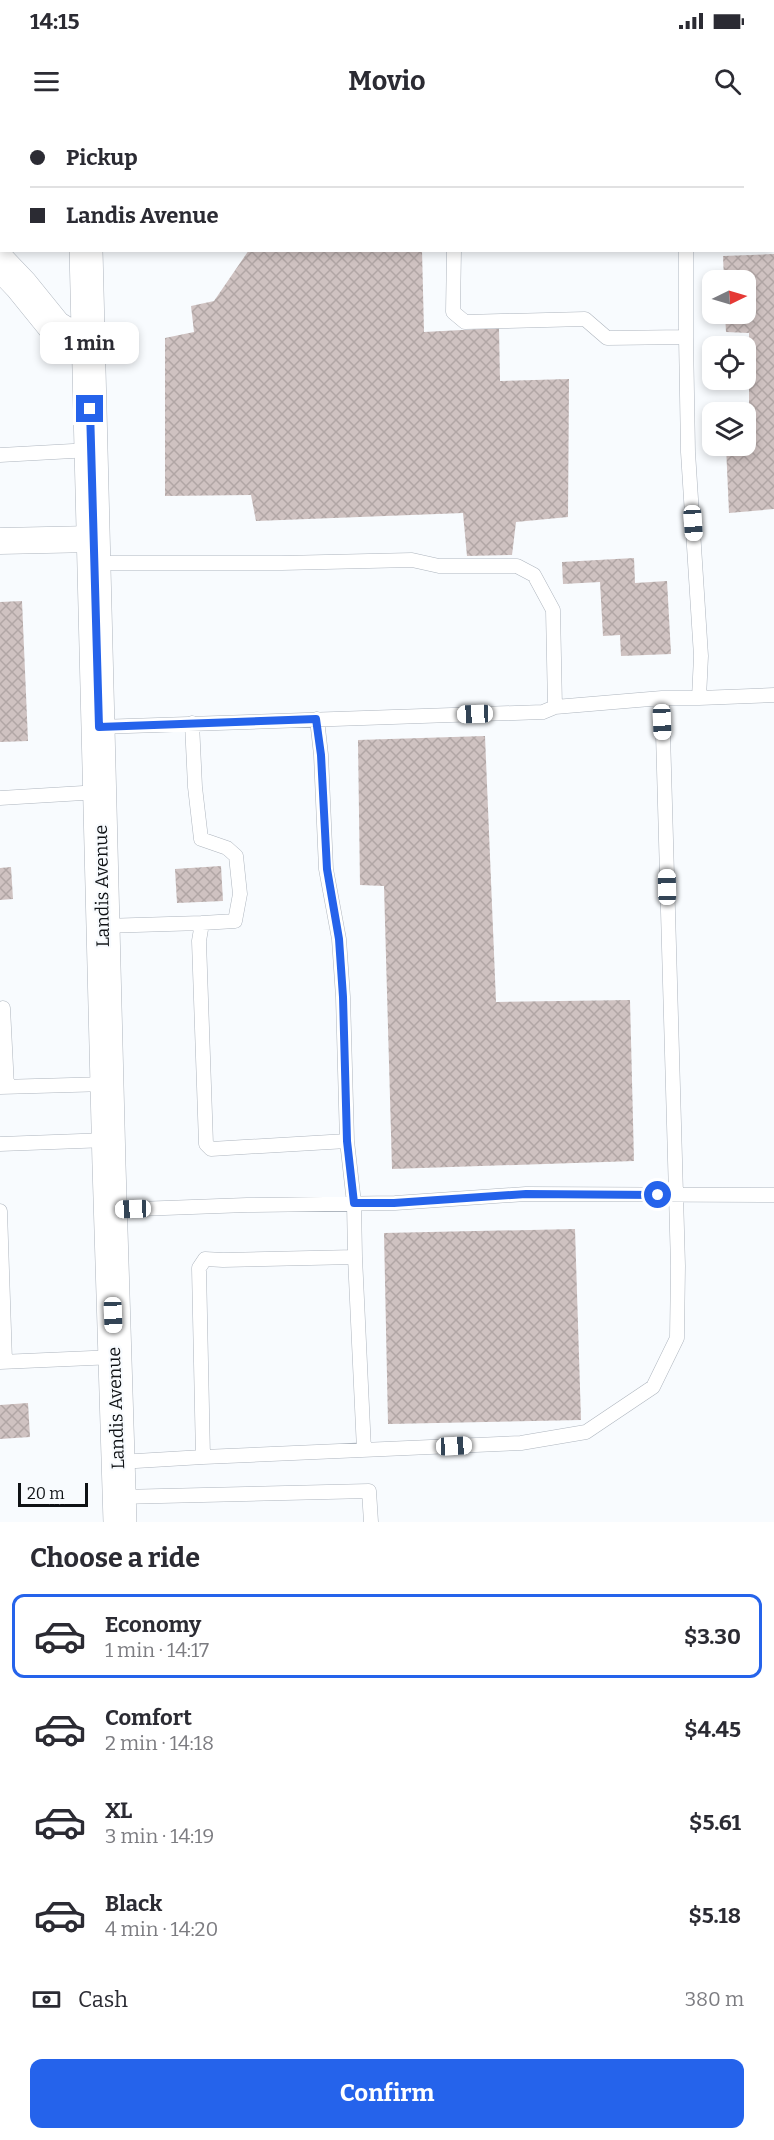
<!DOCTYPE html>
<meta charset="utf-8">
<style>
body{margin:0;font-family:Bitter,serif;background:#f2f2f3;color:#2b2b33;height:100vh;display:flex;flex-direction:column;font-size:22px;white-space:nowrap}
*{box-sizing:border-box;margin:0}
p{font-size:20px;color:#7c7c81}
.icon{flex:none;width:33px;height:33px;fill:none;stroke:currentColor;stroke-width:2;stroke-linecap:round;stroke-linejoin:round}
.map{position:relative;height:1402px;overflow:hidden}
.panel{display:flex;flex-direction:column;background:#fff;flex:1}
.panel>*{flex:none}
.top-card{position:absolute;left:0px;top:0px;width:774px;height:132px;box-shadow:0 3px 9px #0003;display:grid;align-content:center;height:132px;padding:0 30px;background:#fff}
.needle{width:39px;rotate:85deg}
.controls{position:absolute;left:702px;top:150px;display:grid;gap:12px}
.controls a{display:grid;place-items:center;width:54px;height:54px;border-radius:12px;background:#fff;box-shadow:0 3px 9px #0003;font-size:30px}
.scale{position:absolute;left:18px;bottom:15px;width:70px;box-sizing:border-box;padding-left:6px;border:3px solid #0f1215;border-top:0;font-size:16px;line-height:21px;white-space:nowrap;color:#0f1215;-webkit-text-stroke:4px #f8fbfe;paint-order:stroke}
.end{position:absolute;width:27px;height:27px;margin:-14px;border:8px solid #2563eb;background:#fff;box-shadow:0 0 0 3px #fff}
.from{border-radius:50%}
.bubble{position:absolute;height:42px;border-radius:12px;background:#fff;box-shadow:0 3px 9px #0003;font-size:20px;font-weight:700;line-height:42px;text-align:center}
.car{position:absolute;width:18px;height:36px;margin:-18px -9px;border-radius:8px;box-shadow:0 0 4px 2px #0007;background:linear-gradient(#fff 24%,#345 0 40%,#fff 0 76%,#345 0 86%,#fff 0)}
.top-card b{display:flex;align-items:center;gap:21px;height:57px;font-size:22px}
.top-card b+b{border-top:2px solid #e1e1e2}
.top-card i{width:15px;height:15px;background:#2b2b33}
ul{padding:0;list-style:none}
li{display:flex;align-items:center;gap:18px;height:84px;margin:0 12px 9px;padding:0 18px;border:3px solid transparent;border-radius:12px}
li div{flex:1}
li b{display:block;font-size:22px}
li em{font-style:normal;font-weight:700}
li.selected{border-color:#2563eb}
li>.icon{width:54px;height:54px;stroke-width:1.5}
h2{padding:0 30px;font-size:27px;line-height:72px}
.pay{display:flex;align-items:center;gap:15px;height:66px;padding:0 30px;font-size:22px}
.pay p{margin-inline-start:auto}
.primary-button{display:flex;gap:12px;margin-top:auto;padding:12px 30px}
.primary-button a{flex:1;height:69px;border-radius:12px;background:#2563eb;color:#fff;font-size:24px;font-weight:700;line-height:69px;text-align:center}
.status{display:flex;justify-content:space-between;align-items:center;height:42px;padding:0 30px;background:#fff;direction:ltr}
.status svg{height:16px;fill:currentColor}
header{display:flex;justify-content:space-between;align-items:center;height:78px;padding:0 30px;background:#fff;font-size:27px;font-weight:700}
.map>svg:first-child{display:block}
.building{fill:url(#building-cross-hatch)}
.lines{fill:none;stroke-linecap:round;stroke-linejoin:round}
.service-casing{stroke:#aeb5be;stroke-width:15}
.minor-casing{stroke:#aeb5be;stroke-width:27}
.primary-casing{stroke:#aeb5be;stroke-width:34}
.service{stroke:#fff;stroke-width:14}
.minor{stroke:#fff;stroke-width:26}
.primary{stroke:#fff;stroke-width:33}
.route{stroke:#2563eb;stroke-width:8}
.labels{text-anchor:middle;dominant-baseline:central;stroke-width:4.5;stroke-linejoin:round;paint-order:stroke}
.street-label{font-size:18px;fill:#0f1215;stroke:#f8fbfe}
</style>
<div class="status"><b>14:15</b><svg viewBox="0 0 49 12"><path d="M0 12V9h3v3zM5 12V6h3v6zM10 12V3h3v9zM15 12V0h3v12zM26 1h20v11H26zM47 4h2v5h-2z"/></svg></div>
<header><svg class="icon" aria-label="menu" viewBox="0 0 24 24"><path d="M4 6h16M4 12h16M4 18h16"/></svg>Movio<svg class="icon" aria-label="search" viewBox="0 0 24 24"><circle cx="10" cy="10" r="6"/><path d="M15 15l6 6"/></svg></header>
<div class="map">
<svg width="774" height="1402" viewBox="0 0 774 1402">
<defs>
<pattern id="building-cross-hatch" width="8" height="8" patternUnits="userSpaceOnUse" patternTransform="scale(1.5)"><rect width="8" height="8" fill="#cfc2c1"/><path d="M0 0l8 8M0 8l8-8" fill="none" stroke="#b1a6a5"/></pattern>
</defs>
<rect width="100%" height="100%" fill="#f8fbfe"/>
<!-- building -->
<path class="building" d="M249 130H422L424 212 499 208 500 261 569 259 568 397 516 402 512 435 467 436 463 393 256 401 251 375 165 376V218L194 212 191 186 214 181Z
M774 134V389L729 393 726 326H746V316L749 315V213L726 212 725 194H746V160H724L723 136Z
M634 438 635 463 667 461 671 534 621 536 620 515 603 516 600 462 563 464 562 442Z
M22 481 28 621 0 622V482Z
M485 616 496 882 630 880 634 1041 392 1049 384 766 360 765 358 620Z
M221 746 223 781 177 783 175 749Z
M11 747 13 779 0 780V748Z
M575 1109 581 1300 388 1304 384 1113Z
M28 1283 30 1317 0 1319V1285Z"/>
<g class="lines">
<defs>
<path id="service" d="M453 0V2
M514 0V2
M627 0V2
M772 89H774
M686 130V217
M0 335 91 330
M94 443H282L412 440 439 446H517L534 455 553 490 555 587
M699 578 774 575
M317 599 321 635 326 749 339 819 343 877 347 1021 354 1083 355 1137
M192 603 195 667 201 719 227 728 236 736 240 774 235 801 202 803 199 821 206 1024 211 1029 347 1021
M98 607 543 592 555 587 662 578H699L701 536 688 332 686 217 607 218 585 199 465 202 453 192 454 130
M0 678 100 672
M103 806 202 803
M3 888 7 967
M0 967 107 964
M0 1024 108 1020
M110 1090 247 1085 395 1083 526 1074 774 1075
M0 1091 5 1241
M0 1242 115 1237
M364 1330 355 1137 223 1140 205 1139 199 1148 203 1337 521 1323 586 1312 653 1267 677 1218 678 1146 662 578
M119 1342 203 1337
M119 1377 369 1371 371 1402"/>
<path id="minor" d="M0 421 93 419"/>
<path id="primary" d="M83 0V2
M772 10H774
M0 29H2
M86 130 109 1045 120 1402
M0 143 21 165 55 207 87 227"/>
</defs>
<!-- service casing -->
<use href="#service" class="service-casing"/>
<!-- minor casing -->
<use href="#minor" class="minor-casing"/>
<!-- primary casing -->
<use href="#primary" class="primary-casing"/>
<!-- service -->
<use href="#service" class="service"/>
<!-- minor -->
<use href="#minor" class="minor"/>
<!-- primary -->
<use href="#primary" class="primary"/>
</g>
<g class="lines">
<!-- route -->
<path class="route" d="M90 289 99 607 316 599 321 635 327 749 339 819 343 877 347 1021 354 1083H394L526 1074 658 1075"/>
</g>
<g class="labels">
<!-- street labels -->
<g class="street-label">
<text transform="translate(102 766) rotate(-91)">Landis Avenue</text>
<text transform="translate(116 1288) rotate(-92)">Landis Avenue</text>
</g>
</g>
</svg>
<div class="controls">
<a><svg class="needle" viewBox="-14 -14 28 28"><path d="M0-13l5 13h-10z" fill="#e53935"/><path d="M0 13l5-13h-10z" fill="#7c7c81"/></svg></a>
<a><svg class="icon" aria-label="locate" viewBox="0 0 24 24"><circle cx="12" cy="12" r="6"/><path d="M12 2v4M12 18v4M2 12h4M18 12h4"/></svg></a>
<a><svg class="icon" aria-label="layers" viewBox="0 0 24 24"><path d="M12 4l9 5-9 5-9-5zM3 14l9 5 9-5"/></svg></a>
</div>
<div class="scale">20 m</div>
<i class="end from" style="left:658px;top:1075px"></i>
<i class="end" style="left:90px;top:289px"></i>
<div class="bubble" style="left:40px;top:202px;width:99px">1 min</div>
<i class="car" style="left:693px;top:403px;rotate:176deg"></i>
<i class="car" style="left:475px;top:594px;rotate:268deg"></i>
<i class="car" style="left:662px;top:602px;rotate:178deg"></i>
<i class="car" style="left:667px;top:767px;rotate:359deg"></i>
<i class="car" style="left:133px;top:1089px;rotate:268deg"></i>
<i class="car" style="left:113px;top:1195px;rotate:178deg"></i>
<i class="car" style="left:454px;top:1326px;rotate:87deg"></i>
<div class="top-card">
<b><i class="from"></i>Pickup</b>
<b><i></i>Landis Avenue</b>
</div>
</div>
<section class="panel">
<h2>Choose a ride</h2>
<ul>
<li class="selected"><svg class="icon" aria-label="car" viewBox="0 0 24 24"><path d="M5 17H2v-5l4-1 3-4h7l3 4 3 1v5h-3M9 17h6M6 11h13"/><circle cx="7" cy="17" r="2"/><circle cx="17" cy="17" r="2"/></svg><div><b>Economy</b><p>1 min · 14:17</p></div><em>$3.30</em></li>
<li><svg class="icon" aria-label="car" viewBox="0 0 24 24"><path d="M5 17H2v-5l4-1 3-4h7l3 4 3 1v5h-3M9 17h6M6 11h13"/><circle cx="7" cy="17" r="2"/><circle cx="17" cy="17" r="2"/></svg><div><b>Comfort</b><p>2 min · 14:18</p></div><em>$4.45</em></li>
<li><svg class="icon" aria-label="car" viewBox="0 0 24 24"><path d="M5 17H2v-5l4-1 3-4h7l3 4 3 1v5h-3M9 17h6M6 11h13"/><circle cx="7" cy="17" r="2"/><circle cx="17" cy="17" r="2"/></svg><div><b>XL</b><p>3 min · 14:19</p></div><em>$5.61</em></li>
<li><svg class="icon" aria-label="car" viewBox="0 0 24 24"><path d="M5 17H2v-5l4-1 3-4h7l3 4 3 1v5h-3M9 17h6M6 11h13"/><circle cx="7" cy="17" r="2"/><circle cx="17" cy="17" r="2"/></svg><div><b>Black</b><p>4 min · 14:20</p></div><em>$5.18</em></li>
</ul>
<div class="pay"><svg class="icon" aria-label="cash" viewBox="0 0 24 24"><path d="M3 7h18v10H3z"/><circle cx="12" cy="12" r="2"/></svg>Cash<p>380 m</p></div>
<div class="primary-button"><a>Confirm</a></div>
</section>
